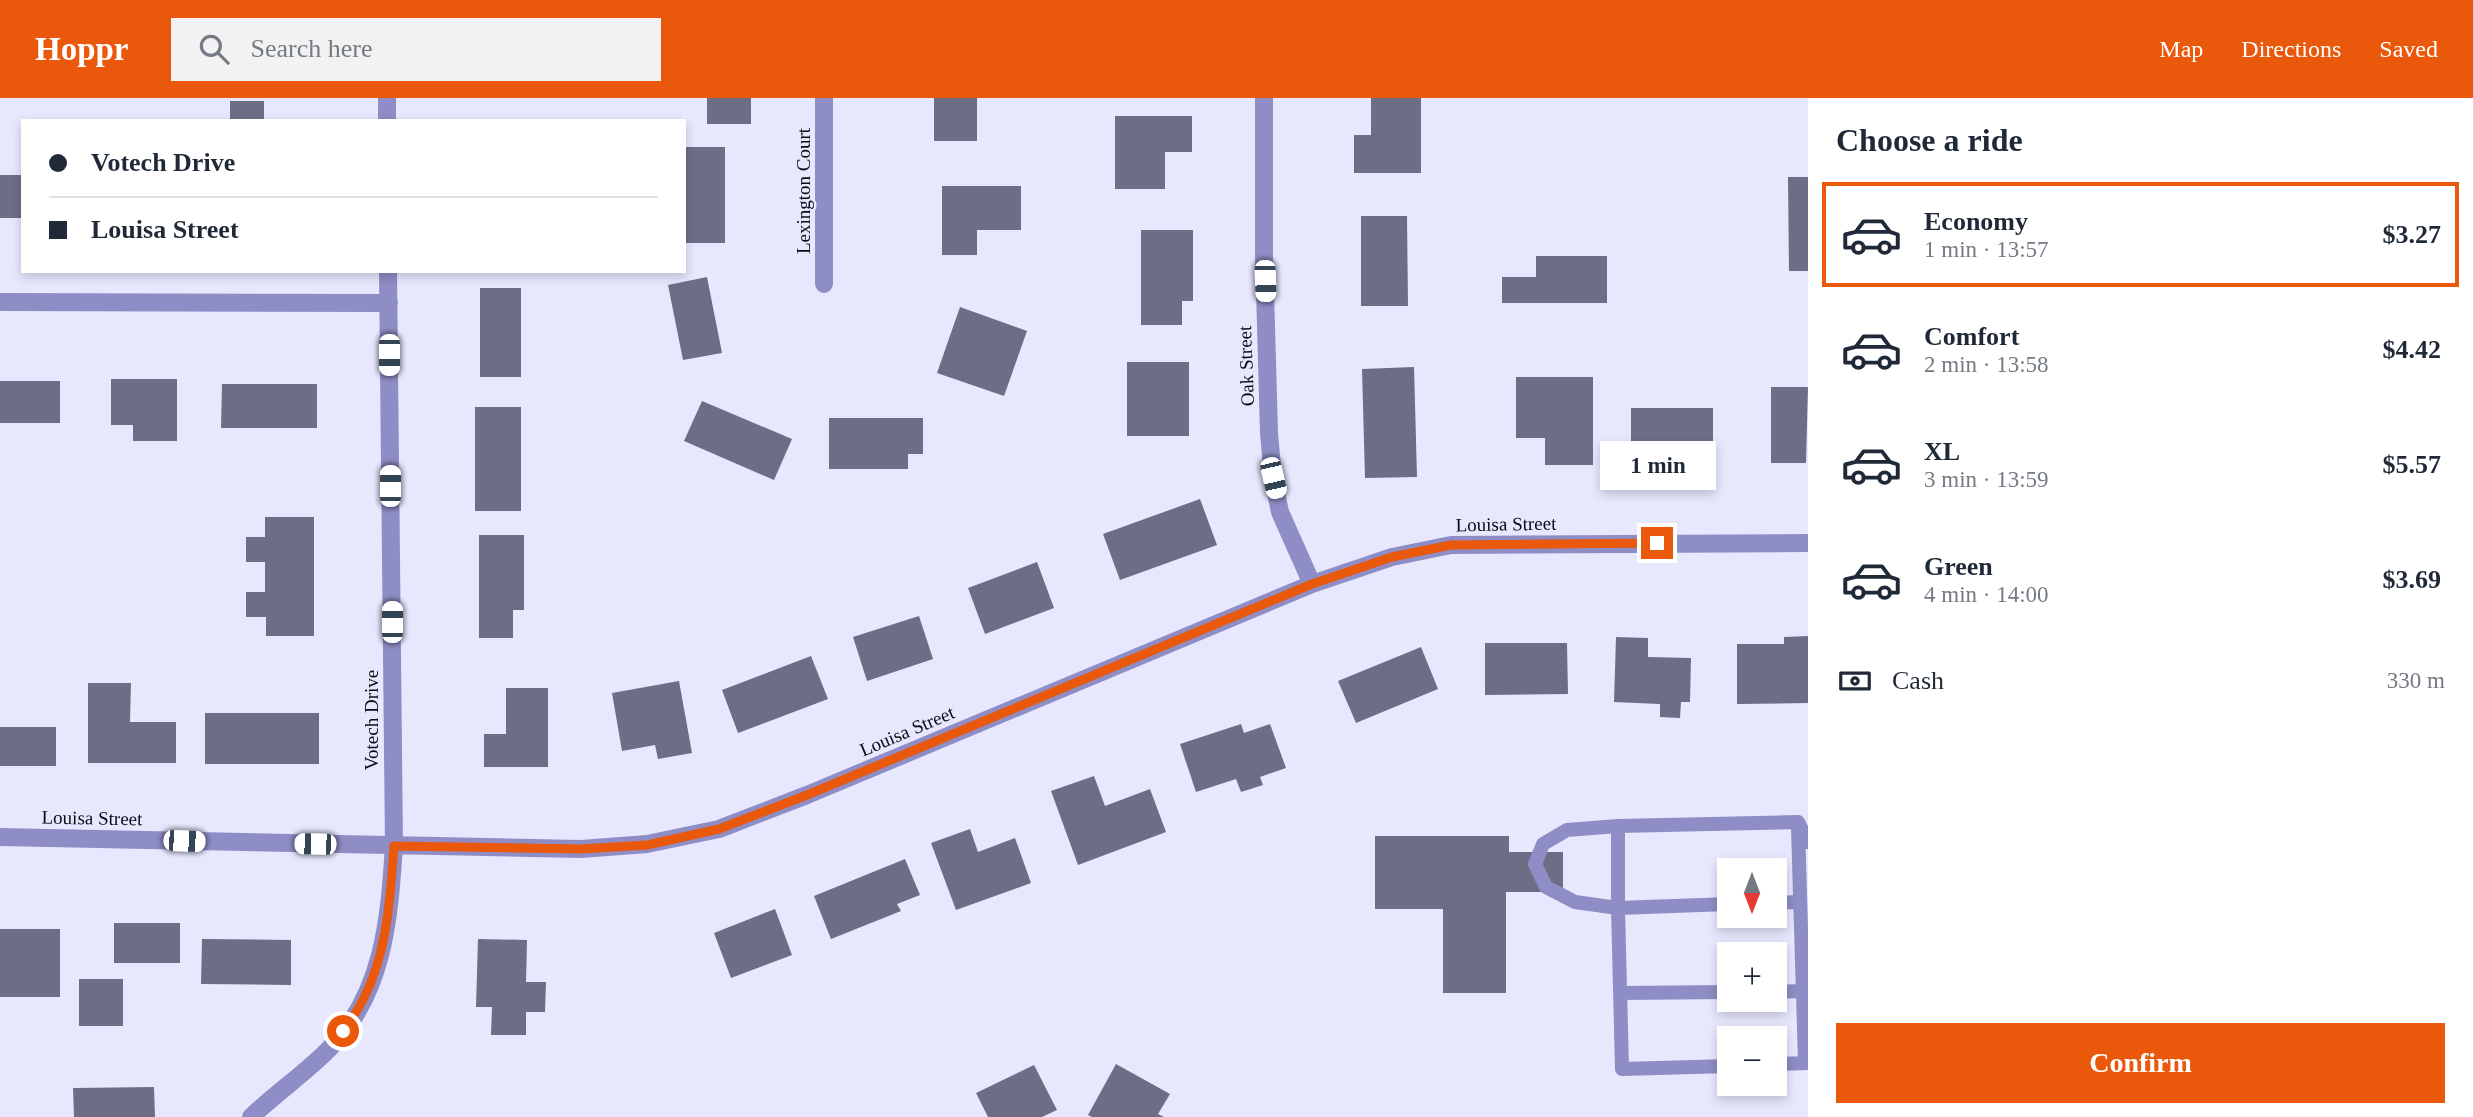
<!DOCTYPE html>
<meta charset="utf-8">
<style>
body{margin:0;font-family:"Times New Roman",serif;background:#f2f2f3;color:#1f2937;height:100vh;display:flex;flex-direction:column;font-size:26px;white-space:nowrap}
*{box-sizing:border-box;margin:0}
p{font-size:23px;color:#747a83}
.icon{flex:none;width:38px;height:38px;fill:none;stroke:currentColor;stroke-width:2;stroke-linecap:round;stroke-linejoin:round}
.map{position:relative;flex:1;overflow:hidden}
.side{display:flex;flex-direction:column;background:#fff;width:665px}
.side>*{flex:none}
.hud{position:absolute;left:21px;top:21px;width:665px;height:154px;border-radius:0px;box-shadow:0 4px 10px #0003;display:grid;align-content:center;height:154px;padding:0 28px;background:#fff}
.needle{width:46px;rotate:180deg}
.buttons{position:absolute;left:1717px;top:760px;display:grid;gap:14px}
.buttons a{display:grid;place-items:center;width:70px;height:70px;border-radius:0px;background:#fff;box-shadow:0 4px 10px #0003;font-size:35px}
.end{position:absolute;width:32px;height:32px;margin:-16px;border:9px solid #ea580c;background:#fff;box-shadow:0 0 0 4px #fff}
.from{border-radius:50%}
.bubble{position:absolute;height:49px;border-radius:0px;background:#fff;box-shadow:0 4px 10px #0003;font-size:23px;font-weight:700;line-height:49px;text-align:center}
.car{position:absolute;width:21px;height:42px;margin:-21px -10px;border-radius:9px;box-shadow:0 0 5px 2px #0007;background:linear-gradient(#fff 24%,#345 0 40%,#fff 0 76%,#345 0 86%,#fff 0)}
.hud b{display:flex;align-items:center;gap:24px;height:66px;font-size:26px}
.hud b+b{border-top:2px solid #e0e1e3}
.hud i{width:18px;height:18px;background:#1f2937}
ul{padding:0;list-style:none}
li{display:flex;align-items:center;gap:21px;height:105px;margin:0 14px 10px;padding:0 14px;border:4px solid transparent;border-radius:0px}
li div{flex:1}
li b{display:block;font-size:26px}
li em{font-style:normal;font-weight:700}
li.on{border-color:#ea580c}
li>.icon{width:63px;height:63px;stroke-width:1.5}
h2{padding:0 28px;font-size:32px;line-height:84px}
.pay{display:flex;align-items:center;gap:18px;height:77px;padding:0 28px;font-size:26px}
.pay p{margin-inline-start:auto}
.action{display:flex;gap:14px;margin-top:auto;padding:14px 28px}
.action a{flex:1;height:80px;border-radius:0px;background:#ea580c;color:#fff;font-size:28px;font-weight:700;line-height:80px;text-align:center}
header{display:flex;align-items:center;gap:42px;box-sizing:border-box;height:98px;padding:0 35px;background:#ea580c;color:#fff}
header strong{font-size:33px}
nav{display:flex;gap:38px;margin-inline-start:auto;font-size:24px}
.search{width:490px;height:63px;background:#f2f2f3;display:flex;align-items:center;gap:18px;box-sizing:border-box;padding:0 24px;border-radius:0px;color:#747a83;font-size:26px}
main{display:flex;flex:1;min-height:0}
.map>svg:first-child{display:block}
.building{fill:#6d6d85}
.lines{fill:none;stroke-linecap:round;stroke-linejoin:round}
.service{stroke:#8e8dc5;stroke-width:14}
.minor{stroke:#8e8dc5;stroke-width:18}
.route{stroke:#ea580c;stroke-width:9}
.labels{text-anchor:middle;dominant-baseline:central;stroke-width:5;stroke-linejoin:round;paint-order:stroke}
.street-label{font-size:19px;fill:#0a0a13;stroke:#e7e8fe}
</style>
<header>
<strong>Hoppr</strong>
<div class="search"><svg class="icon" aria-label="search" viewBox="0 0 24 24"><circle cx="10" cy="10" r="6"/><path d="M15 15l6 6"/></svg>Search here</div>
<nav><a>Map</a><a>Directions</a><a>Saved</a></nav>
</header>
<main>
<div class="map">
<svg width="1808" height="1019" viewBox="0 0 1808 1019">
<rect width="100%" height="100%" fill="#e7e8fe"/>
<!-- building -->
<path class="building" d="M707 0H751V26H707Z
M934 0H977V43H934Z
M1371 0H1421V75H1354V37H1371Z
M230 3H264V23H230Z
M1115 18H1192V54H1165V91H1115Z
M684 49H725V145H684Z
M0 77H23V120H0Z
M1788 79H1808V173H1789Z
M942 88H1021V132H977V157H942Z
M1361 118H1407L1408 208H1361Z
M1141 132H1193V203H1182V227H1141Z
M1536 158H1607V205H1502V179H1536Z
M707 179 722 255 683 262 668 187Z
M480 190H521V279H480Z
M960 209 1027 233 1004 298 937 275Z
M1127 264H1189V338H1127Z
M1414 269 1417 379 1365 380 1362 271Z
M1516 279H1593V367H1545V340H1516Z
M111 281H177V343H133V327H111Z
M0 283H60V325H0Z
M222 286H317V330H221Z
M1771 289H1808L1806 365H1771Z
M702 303 792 341 774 382 684 343Z
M475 309H521V413H475Z
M1631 310H1713V365H1631Z
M829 320H923V356H908V371H829Z
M1200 401 1217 447 1120 482 1103 436Z
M265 419H314V538H266V519H246V494H265V464H246V439H265Z
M479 437H524V512H513V540H479Z
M1037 464 1054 510 985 536 968 490Z
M919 518 933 561 867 583 853 539Z
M1808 538V605L1737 606V546H1784V539Z
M1616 539 1648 540V559L1691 560 1690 604H1681L1680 620 1660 619V606L1614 604Z
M1485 545H1567L1568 596 1485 597Z
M1421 549 1438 591 1356 625 1338 583Z
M811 558 828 601 738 635 722 592Z
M679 583 692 655 658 661 655 647 622 653 612 595Z
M88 585H131L130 624H176V665H88Z
M506 590H548V669H484V636H506Z
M205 615H319V666H205Z
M1241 626 1244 635 1270 626 1286 670 1260 679 1263 687 1241 694 1236 681 1196 694 1180 646Z
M0 629H56V668H0Z
M1094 678 1105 708 1150 691 1166 734 1078 767 1051 693Z
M970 731 978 754 1015 740 1031 785 956 812 931 745Z
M1375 738H1509V754H1563V794H1506V895H1443V811H1375Z
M905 761 920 797 897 806 901 813 831 841 814 798Z
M775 811 792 857 731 880 714 835Z
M114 825H180V865H114Z
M0 831H60V899H0Z
M202 841 291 842V887L201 886Z
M478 841 527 842 526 884H546L545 914H526V937H491L492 909H476Z
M79 881H123V928H79Z
M1116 966 1170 996 1158 1016 1164 1019H1092L1088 1017Z
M1034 967 1057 1012 1042 1019H988L976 995Z
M154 989 155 1019H74L73 990Z"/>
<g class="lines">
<!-- service -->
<path class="service" d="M1618 728V810L1729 806
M1798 729 1805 965
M1774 805 1800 804
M1774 894 1803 893
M1620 895 1729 894
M1774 966 1808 965
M1729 968 1622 971 1618 810 1575 804 1546 789 1535 766 1543 746 1567 732 1618 728 1798 724 1808 744"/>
<!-- minor -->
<path class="minor" d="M387 0V23
M824 0V186
M1264 0V157L1269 335 1273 380 1280 414 1312 486
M0 204 389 205
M0 739 581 751 647 746 719 731 807 697 1312 486 1392 459 1451 447 1808 445
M251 1019C275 996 304 976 328 952 384 896 389 822 394 748L388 173"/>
</g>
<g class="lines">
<!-- route -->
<path class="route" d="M343 933C386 879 389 814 394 748L581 751 647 747 719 731 807 697 1312 486 1392 459 1451 447 1657 445"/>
</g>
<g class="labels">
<!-- street labels -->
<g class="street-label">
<text transform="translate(803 93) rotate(-90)">Lexington Court</text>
<text transform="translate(1246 268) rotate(-92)">Oak Street</text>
<text transform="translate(1506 426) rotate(-1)">Louisa Street</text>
<text transform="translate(371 622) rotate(-90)">Votech Drive</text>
<text transform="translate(907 633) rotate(-23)">Louisa Street</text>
<text transform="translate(92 720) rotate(1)">Louisa Street</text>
</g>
</g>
</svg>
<div class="buttons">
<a><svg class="needle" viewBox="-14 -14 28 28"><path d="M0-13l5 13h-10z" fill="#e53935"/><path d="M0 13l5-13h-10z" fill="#747a83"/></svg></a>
<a>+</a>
<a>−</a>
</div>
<i class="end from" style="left:343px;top:933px"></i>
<i class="end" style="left:1657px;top:445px"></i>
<div class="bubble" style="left:1600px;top:343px;width:116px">1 min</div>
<i class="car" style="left:1265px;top:183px;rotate:178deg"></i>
<i class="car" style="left:389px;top:257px;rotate:180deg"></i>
<i class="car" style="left:1273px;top:380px;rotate:167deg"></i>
<i class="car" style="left:390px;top:388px;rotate:0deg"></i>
<i class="car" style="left:392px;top:524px;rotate:0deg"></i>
<i class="car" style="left:184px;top:743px;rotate:92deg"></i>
<i class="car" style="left:315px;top:746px;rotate:271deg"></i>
<div class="hud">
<b><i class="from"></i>Votech Drive</b>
<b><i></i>Louisa Street</b>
</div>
</div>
<section class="side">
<h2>Choose a ride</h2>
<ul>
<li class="on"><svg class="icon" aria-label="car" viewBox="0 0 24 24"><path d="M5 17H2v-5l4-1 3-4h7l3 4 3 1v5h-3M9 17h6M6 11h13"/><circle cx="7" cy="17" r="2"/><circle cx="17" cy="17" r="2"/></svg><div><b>Economy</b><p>1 min · 13:57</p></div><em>$3.27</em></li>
<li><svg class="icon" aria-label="car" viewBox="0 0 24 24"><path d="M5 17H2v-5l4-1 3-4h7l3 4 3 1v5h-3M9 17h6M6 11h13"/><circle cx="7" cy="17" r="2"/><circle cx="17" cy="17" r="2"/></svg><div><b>Comfort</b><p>2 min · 13:58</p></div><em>$4.42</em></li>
<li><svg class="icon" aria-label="car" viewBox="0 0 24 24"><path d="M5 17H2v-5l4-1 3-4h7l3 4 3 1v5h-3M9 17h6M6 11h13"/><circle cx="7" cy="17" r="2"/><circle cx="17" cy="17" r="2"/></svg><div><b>XL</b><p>3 min · 13:59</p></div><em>$5.57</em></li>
<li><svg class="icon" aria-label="car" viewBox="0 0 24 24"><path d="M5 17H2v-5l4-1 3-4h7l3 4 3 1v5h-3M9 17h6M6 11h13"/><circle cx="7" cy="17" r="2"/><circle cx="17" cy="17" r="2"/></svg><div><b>Green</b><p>4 min · 14:00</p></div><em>$3.69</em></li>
</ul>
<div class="pay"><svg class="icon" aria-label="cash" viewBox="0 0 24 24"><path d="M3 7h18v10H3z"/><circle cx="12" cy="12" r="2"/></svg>Cash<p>330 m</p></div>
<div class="action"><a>Confirm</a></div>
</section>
</main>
